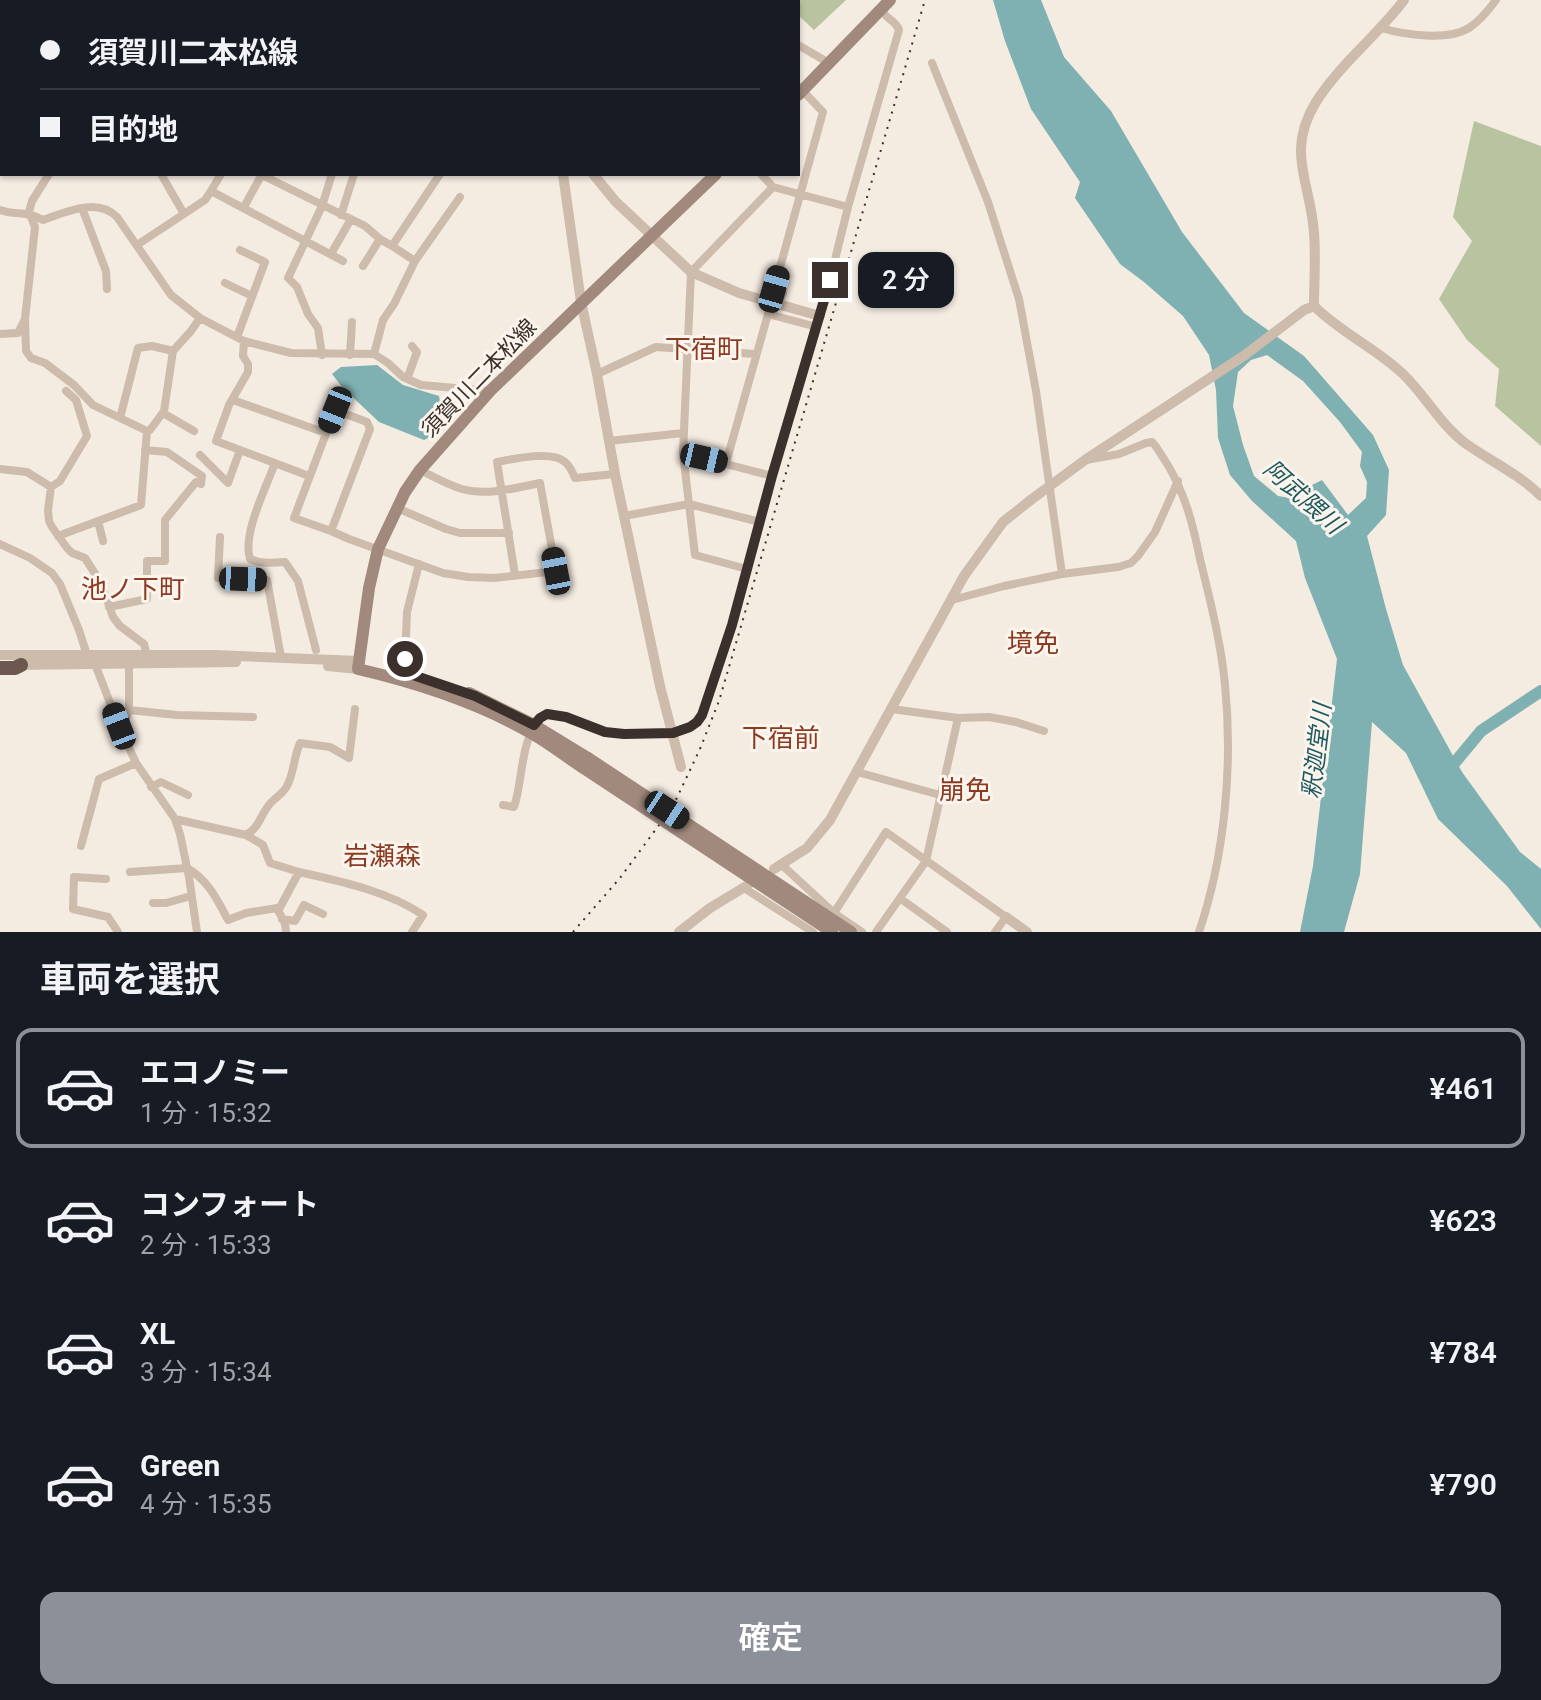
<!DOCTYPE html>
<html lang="ja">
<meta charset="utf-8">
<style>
body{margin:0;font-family:Roboto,"Noto Sans JP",sans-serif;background:#20242c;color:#f1f3f6;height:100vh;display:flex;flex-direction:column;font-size:30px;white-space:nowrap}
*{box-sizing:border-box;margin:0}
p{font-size:26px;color:#9ea1a6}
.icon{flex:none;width:44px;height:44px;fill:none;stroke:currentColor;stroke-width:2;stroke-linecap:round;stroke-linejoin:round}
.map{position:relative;height:932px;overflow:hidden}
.side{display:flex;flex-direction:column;background:#171b24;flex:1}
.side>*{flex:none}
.hud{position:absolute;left:0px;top:0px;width:800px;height:176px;box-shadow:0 2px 6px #0004;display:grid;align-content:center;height:176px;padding:0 40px;background:#171b24}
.end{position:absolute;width:36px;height:36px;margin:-18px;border:10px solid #3b302b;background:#fff;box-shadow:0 0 0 4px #fff}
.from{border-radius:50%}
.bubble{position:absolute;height:56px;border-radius:16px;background:#171b24;box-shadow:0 2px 6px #0004;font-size:26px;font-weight:600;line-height:56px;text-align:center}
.car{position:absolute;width:24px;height:48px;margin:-24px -12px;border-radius:10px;box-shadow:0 0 6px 2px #0007;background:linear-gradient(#222 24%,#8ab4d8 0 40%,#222 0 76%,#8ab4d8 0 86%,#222 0)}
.hud b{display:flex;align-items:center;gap:28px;height:76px;font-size:30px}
.hud b+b{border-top:2px solid #363941}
.hud i{width:20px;height:20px;background:#f1f3f6}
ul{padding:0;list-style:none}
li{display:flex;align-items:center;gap:24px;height:120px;margin:0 16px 12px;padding:0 24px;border:4px solid transparent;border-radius:16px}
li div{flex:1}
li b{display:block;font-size:30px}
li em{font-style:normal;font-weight:600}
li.active{border-color:#8c9099}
li>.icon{width:72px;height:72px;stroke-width:1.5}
h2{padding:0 40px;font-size:36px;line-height:96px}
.action{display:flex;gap:16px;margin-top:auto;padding:16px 40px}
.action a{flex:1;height:92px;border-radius:16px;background:#8c9099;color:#fff;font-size:32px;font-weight:600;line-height:92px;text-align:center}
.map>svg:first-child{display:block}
.green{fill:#b8c4a0}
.water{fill:#7fb0b2;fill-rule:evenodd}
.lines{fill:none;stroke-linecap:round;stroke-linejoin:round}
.river{stroke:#7fb0b2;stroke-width:12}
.minor{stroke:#cdbbac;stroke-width:8}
.tertiary{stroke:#cdbbac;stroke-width:10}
.secondary{stroke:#a18a7d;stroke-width:12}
.trunk{stroke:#6c584f;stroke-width:14}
.rail{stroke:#3b302b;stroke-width:2;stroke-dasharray:2 6;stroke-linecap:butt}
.secondary-bridge{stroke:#a18a7d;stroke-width:12}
.route{stroke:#3b302b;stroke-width:10}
.labels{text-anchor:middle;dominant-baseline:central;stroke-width:6;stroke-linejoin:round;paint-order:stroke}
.street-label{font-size:22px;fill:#3b302b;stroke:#fbf5ee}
.water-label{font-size:24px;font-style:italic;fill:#1f5a5e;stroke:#fbf5ee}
.quarter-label{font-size:26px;fill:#8c3b22;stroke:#fbf5ee}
</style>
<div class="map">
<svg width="1541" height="932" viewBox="0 0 1541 932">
<rect width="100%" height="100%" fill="#f4ebe1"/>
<!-- green -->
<path class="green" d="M764 0H846L814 30 798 15V2Z
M1474 121 1541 146V446L1495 406 1499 369 1467 340 1439 299 1472 241 1453 217Z"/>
<!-- water -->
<path class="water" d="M993 0H1041L1064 57 1111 111 1182 232 1244 313 1304 356 1373 435 1389 470 1386 515 1367 536 1386 609 1403 665 1462 772 1520 852 1541 869V929L1507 886 1438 819 1406 753 1372 722 1360 874 1344 932H1300L1313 866 1337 659 1305 578 1296 541 1252 501 1230 475 1218 438 1216 390 1209 355 1183 316 1144 282 1120 264 1075 198 1080 182 1031 109 1005 41ZM1267 355 1303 381 1340 422 1362 452 1360 466 1367 482 1366 498 1348 515 1322 480 1310 486 1309 498 1295 499 1278 496 1254 476 1243 445 1233 406 1238 372 1251 360Z
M377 365 403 385 439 396 440 401 428 438 424 440 379 422 342 387 332 374 341 367Z"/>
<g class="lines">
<!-- river -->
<path class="river" d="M1447 772 1481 731 1541 691"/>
<!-- minor -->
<path class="minor" d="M74 0 80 2
M380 0 381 2
M58 2 59 0
M138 2V0
M198 2 199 0
M0 16 2 17
M1381 28C1405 35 1448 41 1469 28 1480 21 1488 11 1496 0
M798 45 829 63
M0 57 2 54
M932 63 988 202 1019 299 1036 391 1062 574
M0 127 2 124
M49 174 32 201 29 212 35 227 25 319 26 351 31 358 45 363 74 385 93 405 120 418
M161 174 184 214
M221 174 211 191 343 261
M761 174 773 187
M262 175 365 226 380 239 392 246
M244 207 262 174
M82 208 106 271 107 289
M0 210C18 216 24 210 43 220 66 212 97 197 117 217L171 295 200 318 244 341 291 353 374 354 388 363 403 377 421 385 490 391
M341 215 354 174
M137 245 205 200 211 191
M331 254 351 219
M415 261 460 197
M363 266 380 239
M225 283 252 296
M778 304 783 293 774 289 823 112 802 90
M0 334 18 333 24 321
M237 337 265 262 240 250
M244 341 243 356 248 364V372L229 405 216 441 309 476
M374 354 383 320 394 304 415 261 392 246 440 174
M322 355 318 328 308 314 297 287 288 278 322 206 332 174
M350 355 352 322
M597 374 656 347 755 354
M407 379 417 352 412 346
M66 391 76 400 87 436 60 481 51 487 48 510 49 521 52 527 67 548 72 553 85 558 101 583 113 617 120 626 144 644 147 656
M233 400 326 433
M163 413 194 431
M147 431 120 418 138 348 152 346 173 351
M609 441 683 433
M683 453 772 476
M200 455 228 483 240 450
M1086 460 1119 454 1146 443 1152 442C1158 448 1161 455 1166 462 1185 493 1193 524 1200 559 1210 600 1221 642 1225 685 1233 765 1225 855 1199 932
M275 463C266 488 242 534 250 559 262 564 273 563 285 562L298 581 316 650
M726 463 768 314 817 327
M0 469 27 472 51 487
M397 508 446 529 460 533H509
M624 516 689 504 760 522
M98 521 103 541
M331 531 294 518 335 410 367 422 370 429 331 531 349 539 443 573 468 577 494 578 556 571 540 483C515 488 487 496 462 489 448 485 434 477 420 470
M58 536 141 505 147 431 150 430 164 411 173 351 191 331 200 318
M220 537 218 578 267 580 281 657
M0 544 30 558 52 573 60 584 79 630 87 655 95 664 119 726 136 763 175 819 180 834 189 877 197 932
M747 569 695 555 683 453 691 272 773 187 848 207
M515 575 497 462C513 459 552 450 565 462 570 466 573 473 575 478L615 474
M952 600 1004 586 1062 574 1118 567 1131 563 1138 556 1155 532 1178 481
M109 607 147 599V561H165V520L196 482 201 484 202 476 167 452 145 450
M407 673 405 659 407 612 419 564
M892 709 958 718 989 717 1016 722 1044 731
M129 710 177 715 253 717
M119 726 126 718 129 710V662
M857 772 940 795
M151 787 161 782 188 795
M503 805 514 807C524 779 519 731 547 714L566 717 605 732 624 734 673 733 690 727 697 722 702 715 732 625 772 476 824 304 848 207 899 30C896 20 886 20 882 10
M175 819 246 835 263 845 270 863 299 872
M246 835C259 828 260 816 269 805 274 798 283 794 287 786 294 773 294 756 300 743L330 747 349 758 355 709
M81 846 99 779 136 763
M782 865 834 913 862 932
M130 872 187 868C208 880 217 899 228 920L246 913 277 908 285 924 286 932
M106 879 74 877 73 909 108 917 118 932
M744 888 813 932
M901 899 947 932
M153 903H166L191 896
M278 911 299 872C339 881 388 891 423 915L412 932
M834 913 886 832 1006 917 995 932
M282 919 295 921 304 905 323 914
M876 932 926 861 958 718"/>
<!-- tertiary -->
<path class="tertiary" d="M526 0 527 2
M1404 0C1377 36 1340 64 1316 102 1285 152 1311 183 1314 233 1316 257 1314 282 1314 306 1341 333 1376 348 1403 374 1425 395 1440 424 1465 443 1490 461 1519 474 1541 496
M563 174 581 302 597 374 615 474 660 686 681 767
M593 174 616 202 691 272 739 293 820 316
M0 655H215L358 661
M16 665 236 662
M328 666 358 669
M774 869 807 848 830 820 964 576 1003 522 1032 499 1085 460 1245 355 1304 310 1314 306
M1006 917 1027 932
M679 932 710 908 748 885"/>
<!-- secondary -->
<path class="secondary" d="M798 95 890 0
M469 693 534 725 588 758
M582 767C565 756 549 743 531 733 477 702 418 683 358 669L369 588 378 549 405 492 420 470 490 391 716 174"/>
<!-- trunk -->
<path class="trunk" d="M0 668H15L21 665"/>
<!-- rail -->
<path class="rail" d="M573 932 620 878 673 806 700 749 719 701 925 0"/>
<!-- secondary-bridge -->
<path class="secondary-bridge" d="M588 758 851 932
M582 767 832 932"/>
</g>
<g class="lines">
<!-- route -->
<path class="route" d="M405 659 407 673 475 696 534 725 540 718 547 714 566 717 605 732 624 734 673 733 690 727 697 722 702 715 732 625 772 476 830 280"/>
</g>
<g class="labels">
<!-- street labels -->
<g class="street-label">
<text transform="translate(479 378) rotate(-46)">須賀川二本松線</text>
</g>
<!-- water labels -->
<g class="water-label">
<text transform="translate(1303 497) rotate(42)">阿武隈川</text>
<text transform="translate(1317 751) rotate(-83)">釈迦堂川</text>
</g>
<!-- quarter labels -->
<g class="quarter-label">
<text x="704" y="349">下宿町</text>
<text x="133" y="589">池ノ下町</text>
<text x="1033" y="643">境免</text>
<text x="781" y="738">下宿前</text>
<text x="965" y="790">崩免</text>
<text x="382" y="856">岩瀬森</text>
</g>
</g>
</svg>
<i class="end from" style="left:405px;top:659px"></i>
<i class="end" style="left:830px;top:280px"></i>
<div class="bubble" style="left:858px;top:252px;width:96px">2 分</div>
<i class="car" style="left:774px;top:289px;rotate:16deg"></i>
<i class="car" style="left:335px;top:410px;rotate:202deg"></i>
<i class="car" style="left:704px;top:458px;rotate:103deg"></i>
<i class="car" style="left:556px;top:571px;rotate:349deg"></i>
<i class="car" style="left:243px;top:579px;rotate:92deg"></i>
<i class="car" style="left:119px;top:726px;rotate:339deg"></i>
<i class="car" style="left:667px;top:810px;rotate:123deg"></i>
<div class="hud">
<b><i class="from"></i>須賀川二本松線</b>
<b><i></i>目的地</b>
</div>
</div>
<section class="side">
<h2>車両を選択</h2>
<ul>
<li class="active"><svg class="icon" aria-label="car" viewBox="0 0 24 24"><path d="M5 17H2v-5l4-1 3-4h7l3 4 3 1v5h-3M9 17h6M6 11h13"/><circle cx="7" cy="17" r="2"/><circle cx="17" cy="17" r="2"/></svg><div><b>エコノミー</b><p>1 分 · 15:32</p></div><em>¥461</em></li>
<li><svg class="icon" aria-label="car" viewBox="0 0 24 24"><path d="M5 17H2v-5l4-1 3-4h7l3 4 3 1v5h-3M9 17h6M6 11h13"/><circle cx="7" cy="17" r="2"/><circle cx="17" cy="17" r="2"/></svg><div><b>コンフォート</b><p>2 分 · 15:33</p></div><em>¥623</em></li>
<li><svg class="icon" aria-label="car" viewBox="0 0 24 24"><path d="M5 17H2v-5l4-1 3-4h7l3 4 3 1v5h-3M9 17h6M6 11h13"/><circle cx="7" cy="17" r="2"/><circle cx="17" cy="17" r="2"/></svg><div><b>XL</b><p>3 分 · 15:34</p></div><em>¥784</em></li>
<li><svg class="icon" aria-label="car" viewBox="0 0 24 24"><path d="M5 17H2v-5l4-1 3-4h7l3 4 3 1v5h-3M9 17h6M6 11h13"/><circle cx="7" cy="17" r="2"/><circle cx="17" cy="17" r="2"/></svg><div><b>Green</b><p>4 分 · 15:35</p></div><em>¥790</em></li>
</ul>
<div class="action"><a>確定</a></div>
</section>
